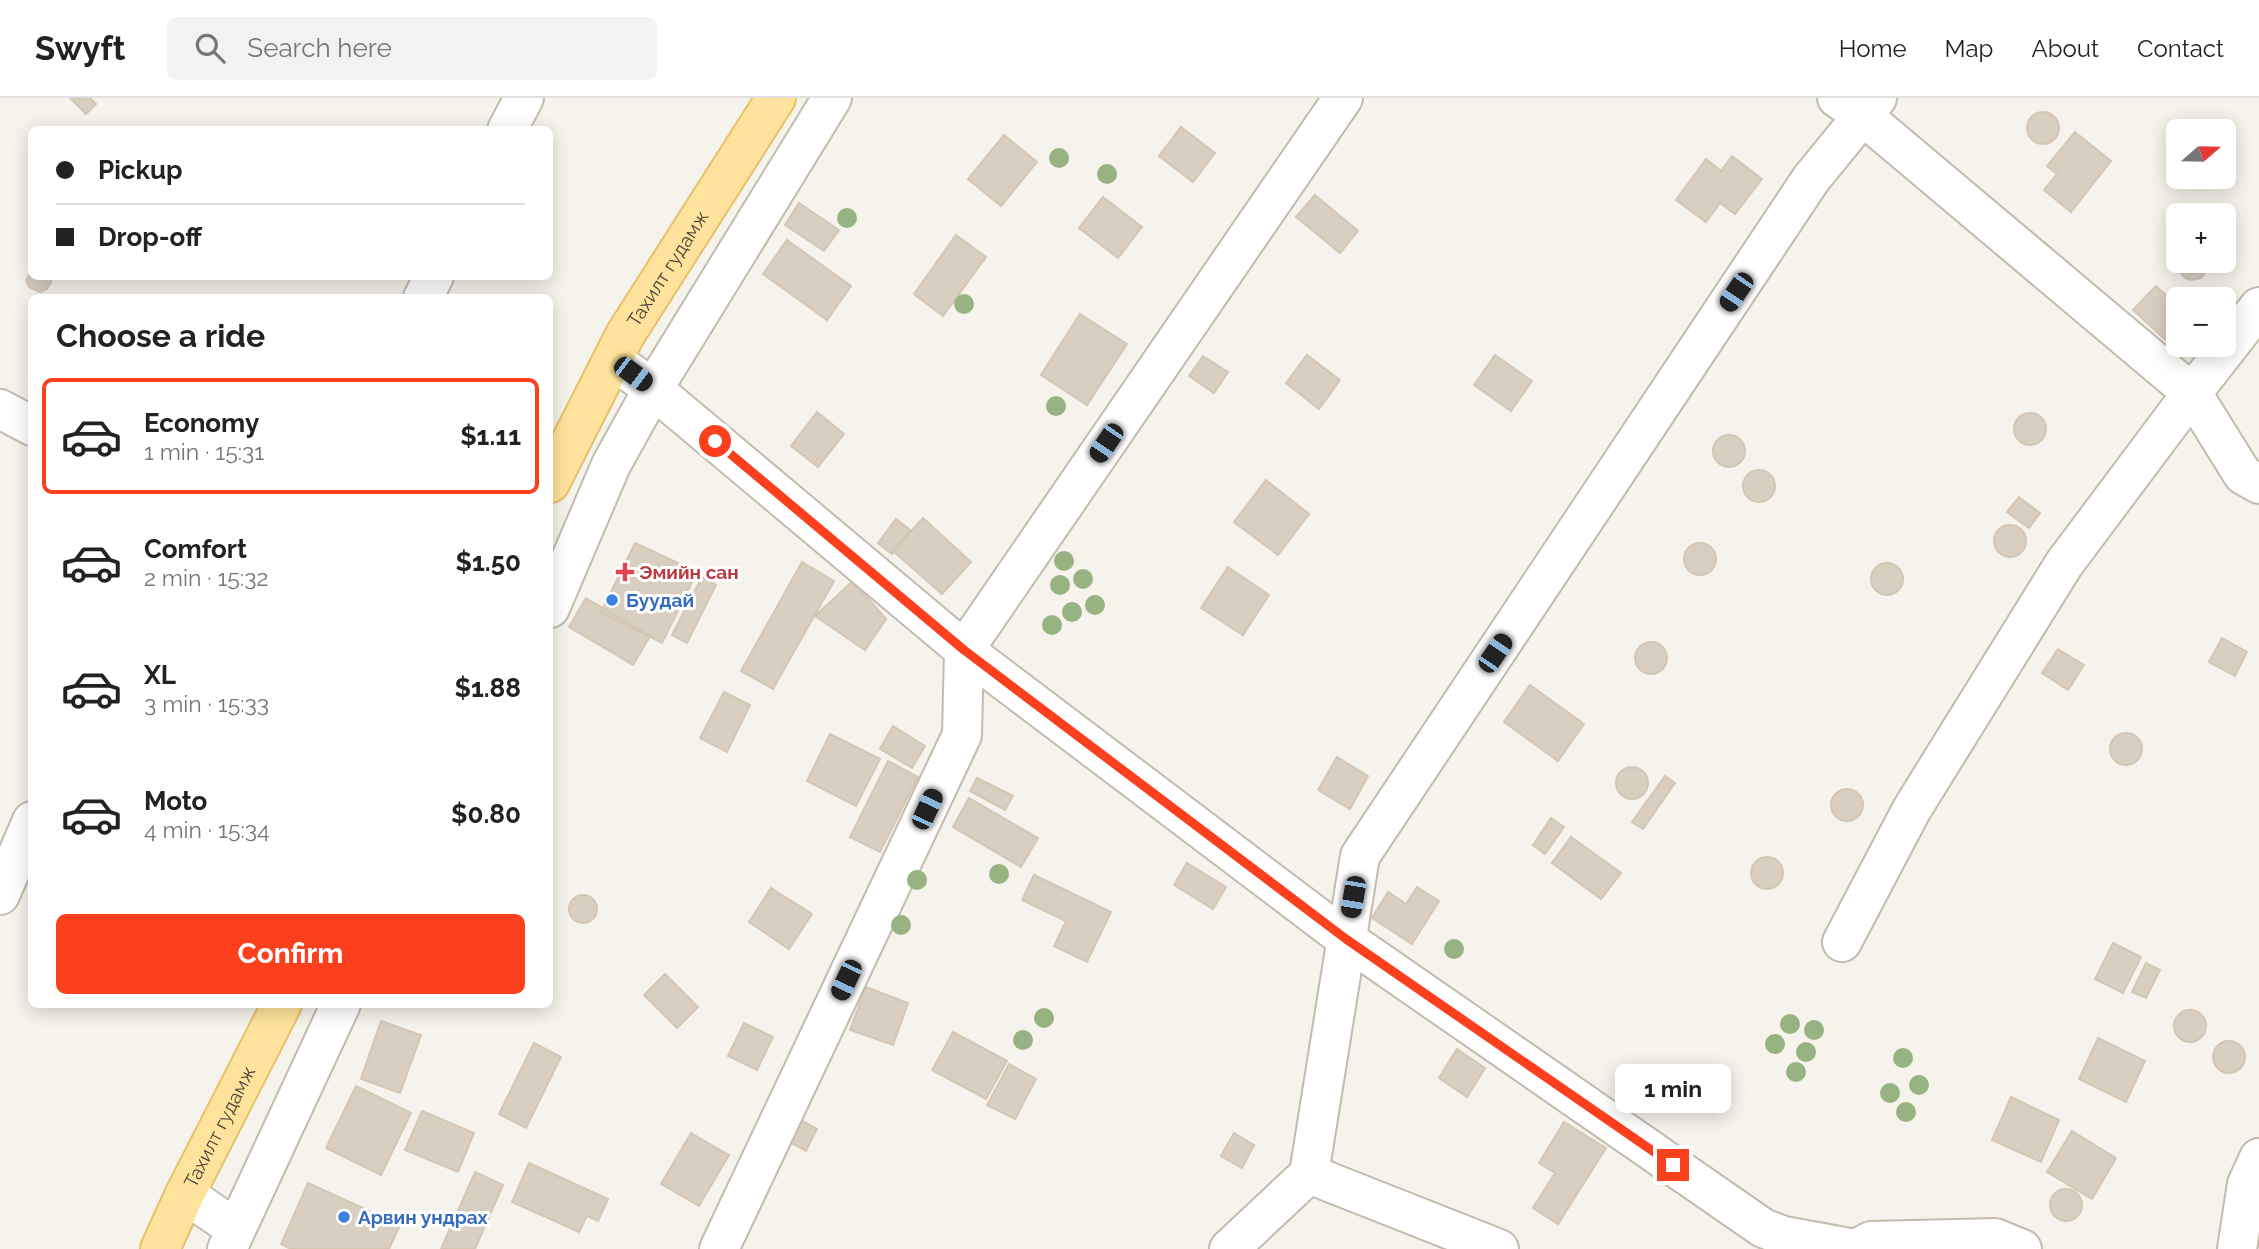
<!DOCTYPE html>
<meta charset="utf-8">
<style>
body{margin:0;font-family:Raleway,sans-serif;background:#f2f2f2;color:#222;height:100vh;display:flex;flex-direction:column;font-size:26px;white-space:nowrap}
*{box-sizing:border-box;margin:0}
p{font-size:23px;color:#767676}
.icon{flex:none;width:38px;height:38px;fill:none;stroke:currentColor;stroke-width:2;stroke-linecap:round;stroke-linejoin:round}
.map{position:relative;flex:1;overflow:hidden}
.drawer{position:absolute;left:28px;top:196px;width:525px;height:714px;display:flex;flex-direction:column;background:#fff;border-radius:10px;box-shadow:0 4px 18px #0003}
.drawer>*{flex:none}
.top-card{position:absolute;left:28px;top:28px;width:525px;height:154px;border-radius:10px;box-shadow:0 4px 18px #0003;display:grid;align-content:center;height:154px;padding:0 28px;background:#fff}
.needle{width:46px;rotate:70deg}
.fabs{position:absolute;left:2166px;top:21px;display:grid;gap:14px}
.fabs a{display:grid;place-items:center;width:70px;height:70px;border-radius:10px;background:#fff;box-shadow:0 4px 18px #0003;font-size:35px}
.end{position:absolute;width:32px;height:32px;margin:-16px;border:9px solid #fc3f1d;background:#fff;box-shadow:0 0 0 4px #fff}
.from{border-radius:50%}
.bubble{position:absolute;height:49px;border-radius:10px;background:#fff;box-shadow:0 4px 18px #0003;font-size:23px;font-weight:700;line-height:49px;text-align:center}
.car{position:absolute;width:21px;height:42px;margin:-21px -10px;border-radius:9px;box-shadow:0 0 5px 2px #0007;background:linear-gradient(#222 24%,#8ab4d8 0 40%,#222 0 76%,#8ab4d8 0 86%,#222 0)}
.top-card b{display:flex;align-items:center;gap:24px;height:66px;font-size:26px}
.top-card b+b{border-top:2px solid #e0e0e0}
.top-card i{width:18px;height:18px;background:#222}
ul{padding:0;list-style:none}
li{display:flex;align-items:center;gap:21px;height:116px;margin:0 14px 10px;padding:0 14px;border:4px solid transparent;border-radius:10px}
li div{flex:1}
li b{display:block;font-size:26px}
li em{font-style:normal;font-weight:700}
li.active{border-color:#fc3f1d}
li>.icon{width:63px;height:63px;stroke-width:1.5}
h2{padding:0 28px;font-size:32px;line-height:84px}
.cta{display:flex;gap:14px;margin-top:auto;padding:14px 28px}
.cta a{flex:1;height:80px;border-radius:10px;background:#fc3f1d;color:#fff;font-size:28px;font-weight:700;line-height:80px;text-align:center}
header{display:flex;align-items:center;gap:42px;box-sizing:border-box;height:98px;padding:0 35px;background:#fff;border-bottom:2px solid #e0e0e0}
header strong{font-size:33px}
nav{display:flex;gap:38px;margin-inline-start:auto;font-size:24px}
.search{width:490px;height:63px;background:#f2f2f2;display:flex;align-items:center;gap:18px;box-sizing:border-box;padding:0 24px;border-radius:10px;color:#767676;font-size:26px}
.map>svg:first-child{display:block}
.building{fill:#d8cfc1;stroke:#d3c7b4;stroke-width:2}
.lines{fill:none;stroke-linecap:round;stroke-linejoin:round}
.minor-casing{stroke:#c2bbae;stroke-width:42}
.major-casing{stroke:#e6c16a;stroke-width:42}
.minor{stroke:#fff;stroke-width:38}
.major{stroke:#ffe39c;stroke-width:38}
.tree{fill:#97b381}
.route{stroke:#fc3f1d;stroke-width:9}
.health-dot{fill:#e0444e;stroke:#fff;stroke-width:2.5}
.shop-dot{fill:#3f7fe0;stroke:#fff;stroke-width:2.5}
.labels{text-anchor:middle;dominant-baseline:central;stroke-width:6;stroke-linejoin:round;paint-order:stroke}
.street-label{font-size:19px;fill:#4b4439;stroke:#fff}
.health-label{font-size:19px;font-weight:bold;fill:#be3a42;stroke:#fff;text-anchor:start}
.shop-label{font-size:19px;font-weight:bold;fill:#366cbe;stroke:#fff;text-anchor:start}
</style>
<header>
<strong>Swyft</strong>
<div class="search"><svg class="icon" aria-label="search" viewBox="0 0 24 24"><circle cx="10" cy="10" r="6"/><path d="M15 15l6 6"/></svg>Search here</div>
<nav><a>Home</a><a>Map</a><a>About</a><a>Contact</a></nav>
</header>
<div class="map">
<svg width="2259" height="1151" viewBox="0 0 2259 1151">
<rect width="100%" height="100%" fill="#f6f3ec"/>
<!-- building -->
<path class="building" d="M70 0H90L96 6 86 16Z
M2027 30a16 16 0 1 1 32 0a16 16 0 1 1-32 0Z
M1181 29 1215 55 1193 84 1159 58Z
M2075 34 2111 63 2071 114 2044 92 2057 76 2047 68Z
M1004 37 1037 64 1001 108 968 81Z
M1732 58 1762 81 1735 116 1720 105 1706 124 1676 102 1706 61 1721 73Z
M1315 97 1358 133 1340 155 1296 119Z
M1103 99 1142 129 1118 160 1079 130Z
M799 105 839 132 824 153 785 127Z
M956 137 986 159 943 218 914 196Z
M787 142 851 188 827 222 763 176Z
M2179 159V163H2208L2207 172 2201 180 2191 182 2185 180 2178 172Z
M32 173V178H50L51 184 47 191 40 194 29 189 26 182Z
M2156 188 2179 209V247H2186L2179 254 2133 212Z
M1080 216 1127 246 1087 307 1041 277Z
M1307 257 1340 282 1319 311 1286 285Z
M1495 257 1532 283 1511 313 1474 287Z
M1203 258 1228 274 1214 295 1189 278Z
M817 314 844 336 818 369 791 348Z
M2014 331a16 16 0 1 1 32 0a16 16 0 1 1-32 0Z
M1713 353a16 16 0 1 1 32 0a16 16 0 1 1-32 0Z
M1743 388a16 16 0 1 1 32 0a16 16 0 1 1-32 0Z
M1266 382 1309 416 1278 457 1234 424Z
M2019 399 2040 415 2029 430 2007 414Z
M923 420 971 464 942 496 893 453Z
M896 421 910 432 892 456 878 445Z
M1994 443a16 16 0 1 1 32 0a16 16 0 1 1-32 0Z
M635 445 697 474 662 545 601 514Z
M1684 461a16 16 0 1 1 32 0a16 16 0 1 1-32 0Z
M802 464 834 483 773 591 741 573Z
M1871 481a16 16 0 1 1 32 0a16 16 0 1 1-32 0Z
M1228 469 1269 497 1243 537 1201 510Z
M702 479 716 487 687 545 672 537Z
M853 483 886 521 865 552 815 518Z
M586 500 650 538 633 567 569 529Z
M2222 540 2247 554 2235 578 2209 564Z
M1635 560a16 16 0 1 1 32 0a16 16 0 1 1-32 0Z
M2058 551 2084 567 2068 592 2042 575Z
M1530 587 1584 626 1558 663 1504 624Z
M724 594 750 607 727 654 700 640Z
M893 628 925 648 912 670 880 651Z
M2110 651a16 16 0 1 1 32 0a16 16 0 1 1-32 0Z
M830 636 880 661 856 708 807 683Z
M1337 659 1368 678 1350 711 1318 692Z
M888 663 918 679 880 754 850 739Z
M1616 685a16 16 0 1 1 32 0a16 16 0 1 1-32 0Z
M1665 678 1675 685 1643 731 1632 724Z
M977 680 1013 698 1005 712 970 693Z
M1831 707a16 16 0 1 1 32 0a16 16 0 1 1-32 0Z
M969 700 1038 740 1021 769 953 729Z
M1551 720 1564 729 1545 756 1533 747Z
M1571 739 1621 775 1601 801 1552 765Z
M1751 775a16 16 0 1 1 32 0a16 16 0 1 1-32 0Z
M1187 765 1226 789 1213 811 1174 787Z
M1034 777 1111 814 1087 864 1054 848 1066 823 1022 802Z
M1417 789 1439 803 1412 846 1372 820 1388 794 1406 806Z
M771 790 812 816 789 851 749 824Z
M569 811a14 14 0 1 1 28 0a14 14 0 1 1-28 0Z
M2113 845 2141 859 2123 895 2095 881Z
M2146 865 2160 872 2146 900 2132 894Z
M665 876 698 909 677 930 644 897Z
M866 889 908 905 893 947 850 932Z
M2174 928a16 16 0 1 1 32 0a16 16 0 1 1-32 0Z
M381 923 421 937 400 995 361 981Z
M744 925 773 939 757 972 728 958Z
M953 934 1007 963 986 1001 932 972Z
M2098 940 2145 963 2126 1004 2079 981Z
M2213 959a16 16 0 1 1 32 0a16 16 0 1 1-32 0Z
M534 945 561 959 526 1030 499 1016Z
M1457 951 1485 970 1467 999 1439 980Z
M1009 966 1036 981 1015 1021 987 1007Z
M356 988 411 1015 381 1077 326 1050Z
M2011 999 2059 1022 2041 1064 1992 1042Z
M422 1013 474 1035 458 1074 405 1052Z
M795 1019 817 1031 806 1053 784 1041Z
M1564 1024 1606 1050 1558 1126 1533 1110 1555 1075 1539 1065Z
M2072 1033 2116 1060 2092 1101 2047 1074Z
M691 1035 729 1057 699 1108 661 1086Z
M1234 1035 1254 1047 1242 1070 1221 1058Z
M529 1065 608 1101 598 1123 587 1118 579 1134 512 1104Z
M475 1074 503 1087 475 1151H441Z
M308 1085 400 1127 389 1151H291L281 1146Z
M2050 1107a16 16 0 1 1 32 0a16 16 0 1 1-32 0Z"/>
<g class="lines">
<defs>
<path id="minor" d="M1837 0 1863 18 2192 295 2243 377 2259 386
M507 32 524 0
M423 200 434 178
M613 262 653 291 964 552 1346 841 1763 1130 1784 1138 1855 1151
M0 311 32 328
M550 510 611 367 653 291 832 0
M0 797 32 723
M1842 844 1912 711 2064 466 2192 295 2259 209
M1309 1076 1499 1151
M185 1096 236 1131
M227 1151 341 906
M719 1151 962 637 964 552 1343 0
M1229 1151 1309 1076 1360 758 1811 81 1877 0
M1856 1151 1871 1143 1995 1140 2022 1151
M2237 1151 2247 1086 2259 1060"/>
<g id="major">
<path id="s1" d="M550 385 625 237 776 0"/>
<path id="s2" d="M160 1151 185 1096 282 906"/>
</g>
</defs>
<!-- minor casing -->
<use href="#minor" class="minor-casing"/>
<!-- major casing -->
<use href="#major" class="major-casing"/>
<!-- minor -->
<use href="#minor" class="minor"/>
<!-- major -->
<use href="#major" class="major"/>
</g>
<!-- trees -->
<g class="tree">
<circle cx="1059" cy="60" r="10"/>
<circle cx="1107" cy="76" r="10"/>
<circle cx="847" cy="120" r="10"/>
<circle cx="964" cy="206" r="10"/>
<circle cx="1056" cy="308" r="10"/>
<circle cx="1064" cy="463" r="10"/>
<circle cx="1083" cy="481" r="10"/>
<circle cx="1060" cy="487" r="10"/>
<circle cx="1095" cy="507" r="10"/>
<circle cx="1072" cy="514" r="10"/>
<circle cx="1052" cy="527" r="10"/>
<circle cx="999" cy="776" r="10"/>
<circle cx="917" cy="782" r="10"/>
<circle cx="901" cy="827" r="10"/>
<circle cx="1454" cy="851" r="10"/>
<circle cx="1044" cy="920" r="10"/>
<circle cx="1790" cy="926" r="10"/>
<circle cx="1814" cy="932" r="10"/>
<circle cx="1023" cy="942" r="10"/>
<circle cx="1775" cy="946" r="10"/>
<circle cx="1806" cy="954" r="10"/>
<circle cx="1903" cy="960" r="10"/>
<circle cx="1796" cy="974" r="10"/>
<circle cx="1919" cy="987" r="10"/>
<circle cx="1890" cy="995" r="10"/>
<circle cx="1906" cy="1014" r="10"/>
</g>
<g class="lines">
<!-- route -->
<path class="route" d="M715 343 964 552 1346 841 1673 1067"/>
</g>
<!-- markers -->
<path class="health-dot" d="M621.5 463.5h7v7h7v7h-7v7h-7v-7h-7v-7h7z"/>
<g class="shop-dot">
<circle cx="612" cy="502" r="7"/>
<circle cx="344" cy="1119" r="7"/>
</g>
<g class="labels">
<!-- street labels -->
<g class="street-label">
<text stroke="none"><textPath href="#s1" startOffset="245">Тахилт гудамж</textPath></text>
<text stroke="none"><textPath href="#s2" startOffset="136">Тахилт гудамж</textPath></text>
</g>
<!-- health labels -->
<g class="health-label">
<text x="639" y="474">Эмийн сан</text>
</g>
<!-- shop labels -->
<g class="shop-label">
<text x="626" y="502">Буудай</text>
<text x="358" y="1119">Арвин ундрах</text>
</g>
</g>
</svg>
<div class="fabs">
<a><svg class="needle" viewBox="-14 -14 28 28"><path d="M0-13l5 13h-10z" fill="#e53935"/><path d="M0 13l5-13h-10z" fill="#767676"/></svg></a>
<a>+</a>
<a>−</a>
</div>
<i class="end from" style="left:715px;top:343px"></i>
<i class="end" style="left:1673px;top:1067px"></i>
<div class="bubble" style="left:1615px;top:966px;width:116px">1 min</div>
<i class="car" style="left:1736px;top:194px;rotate:214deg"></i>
<i class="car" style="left:633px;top:276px;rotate:127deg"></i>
<i class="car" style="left:1106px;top:345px;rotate:214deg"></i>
<i class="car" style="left:1495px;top:555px;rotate:34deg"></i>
<i class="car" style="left:927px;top:711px;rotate:25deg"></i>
<i class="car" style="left:1353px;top:799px;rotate:190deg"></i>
<i class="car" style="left:846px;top:882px;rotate:205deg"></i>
<div class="top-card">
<b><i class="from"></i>Pickup</b>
<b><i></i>Drop-off</b>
</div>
<section class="drawer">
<h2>Choose a ride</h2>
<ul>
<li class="active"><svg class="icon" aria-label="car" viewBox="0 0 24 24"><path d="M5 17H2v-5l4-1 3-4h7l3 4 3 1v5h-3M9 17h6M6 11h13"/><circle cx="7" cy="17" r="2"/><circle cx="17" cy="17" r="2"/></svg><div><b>Economy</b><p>1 min · 15:31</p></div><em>$1.11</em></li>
<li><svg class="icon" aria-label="car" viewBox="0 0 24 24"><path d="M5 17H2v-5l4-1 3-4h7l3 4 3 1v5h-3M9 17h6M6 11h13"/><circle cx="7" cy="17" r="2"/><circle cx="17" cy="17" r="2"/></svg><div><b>Comfort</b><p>2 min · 15:32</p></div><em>$1.50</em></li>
<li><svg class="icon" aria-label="car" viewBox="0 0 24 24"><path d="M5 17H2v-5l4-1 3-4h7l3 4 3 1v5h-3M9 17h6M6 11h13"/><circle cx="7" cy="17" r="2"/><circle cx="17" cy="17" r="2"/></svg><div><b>XL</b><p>3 min · 15:33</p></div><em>$1.88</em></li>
<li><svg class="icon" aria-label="car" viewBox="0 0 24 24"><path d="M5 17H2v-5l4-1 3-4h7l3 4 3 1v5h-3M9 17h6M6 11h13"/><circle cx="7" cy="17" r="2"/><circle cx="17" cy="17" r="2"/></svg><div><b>Moto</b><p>4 min · 15:34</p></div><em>$0.80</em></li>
</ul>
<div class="cta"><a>Confirm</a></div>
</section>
</div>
